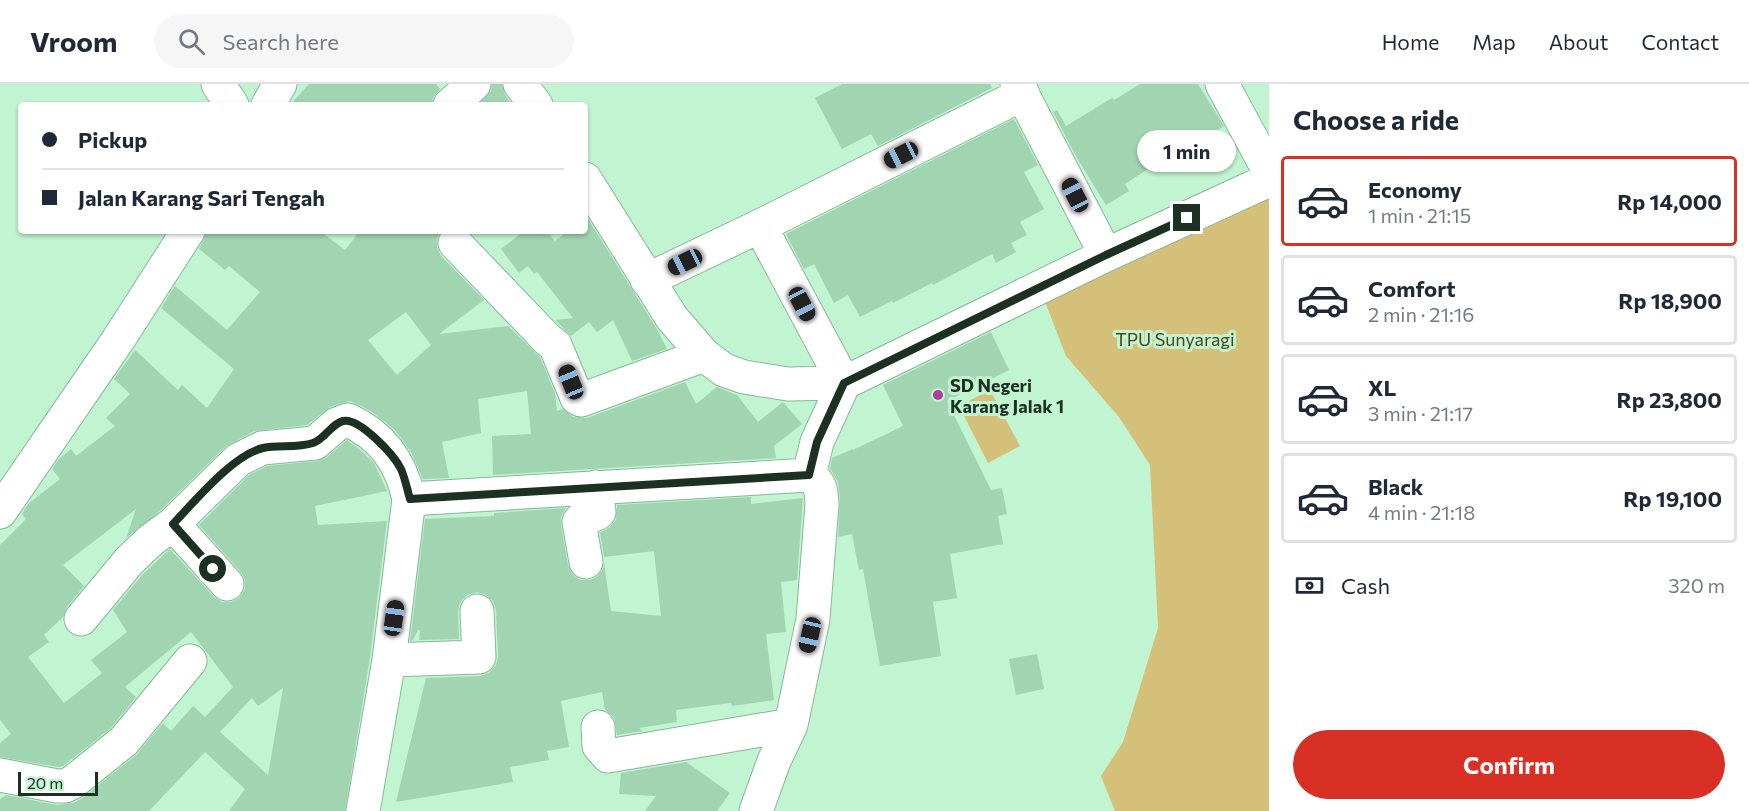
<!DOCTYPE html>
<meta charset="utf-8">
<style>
body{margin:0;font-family:Commissioner,sans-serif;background:#f6f6f7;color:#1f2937;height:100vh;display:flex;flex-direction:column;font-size:22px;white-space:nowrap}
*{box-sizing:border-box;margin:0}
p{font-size:20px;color:#747a83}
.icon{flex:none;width:33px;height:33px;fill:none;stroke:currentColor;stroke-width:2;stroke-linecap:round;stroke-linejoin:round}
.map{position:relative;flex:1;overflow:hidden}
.side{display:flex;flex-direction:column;background:#fff;width:480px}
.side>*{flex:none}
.guide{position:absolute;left:18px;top:18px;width:570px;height:132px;border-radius:6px;box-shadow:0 2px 4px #0004;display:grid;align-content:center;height:132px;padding:0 24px;background:#fff}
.scale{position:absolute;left:18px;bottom:15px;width:80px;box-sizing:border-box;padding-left:6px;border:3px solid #1d3123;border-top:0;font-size:16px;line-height:21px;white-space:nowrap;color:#1d3123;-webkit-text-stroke:4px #c1f4d0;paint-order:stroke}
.end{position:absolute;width:27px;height:27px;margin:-14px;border:8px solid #1d3123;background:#fff;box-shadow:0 0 0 3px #fff}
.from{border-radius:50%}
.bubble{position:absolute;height:42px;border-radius:21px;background:#fff;box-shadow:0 2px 4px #0004;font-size:20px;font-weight:700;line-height:42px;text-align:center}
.car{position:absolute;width:18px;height:36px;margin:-18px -9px;border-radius:8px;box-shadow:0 0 4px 2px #0007;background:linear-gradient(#222 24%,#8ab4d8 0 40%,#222 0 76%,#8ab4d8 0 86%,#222 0)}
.guide b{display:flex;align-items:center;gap:21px;height:57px;font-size:22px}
.guide b+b{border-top:2px solid #e0e1e3}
.guide i{width:15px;height:15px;background:#1f2937}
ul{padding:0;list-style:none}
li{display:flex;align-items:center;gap:18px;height:90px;margin:0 12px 9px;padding:0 12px;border:3px solid #e0e1e3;border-radius:6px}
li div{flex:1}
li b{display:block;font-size:22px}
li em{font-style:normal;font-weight:700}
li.on{border-color:#d93025}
li>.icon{width:54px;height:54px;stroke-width:1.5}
h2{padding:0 24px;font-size:27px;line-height:72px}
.pay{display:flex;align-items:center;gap:15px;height:66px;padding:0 24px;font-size:22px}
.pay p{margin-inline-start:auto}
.button{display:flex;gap:12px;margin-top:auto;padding:12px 24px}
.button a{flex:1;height:69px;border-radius:36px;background:#d93025;color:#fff;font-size:24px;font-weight:700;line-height:69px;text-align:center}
header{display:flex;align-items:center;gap:36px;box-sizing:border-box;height:84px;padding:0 30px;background:#fff;border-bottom:2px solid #e0e1e3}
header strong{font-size:28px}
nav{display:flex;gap:33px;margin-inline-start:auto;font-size:21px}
.search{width:420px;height:54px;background:#f6f6f7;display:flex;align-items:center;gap:15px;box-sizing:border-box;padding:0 21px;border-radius:33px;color:#747a83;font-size:22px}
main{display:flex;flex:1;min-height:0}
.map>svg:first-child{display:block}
.green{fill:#d4c078}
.building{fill:#a1d4b1;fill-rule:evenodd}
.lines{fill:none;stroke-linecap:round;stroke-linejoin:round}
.minor-casing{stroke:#87b997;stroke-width:35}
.minor{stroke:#fff;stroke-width:33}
.route{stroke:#1d3123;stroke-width:8}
.poi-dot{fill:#ac3d9b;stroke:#c1f4d0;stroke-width:2}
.labels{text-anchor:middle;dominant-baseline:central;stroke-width:6;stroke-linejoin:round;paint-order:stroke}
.park-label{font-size:18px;fill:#514517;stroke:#c1f4d0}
.poi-label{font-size:18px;font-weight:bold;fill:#1d3123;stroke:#c1f4d0;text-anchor:start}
</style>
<header>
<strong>Vroom</strong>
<div class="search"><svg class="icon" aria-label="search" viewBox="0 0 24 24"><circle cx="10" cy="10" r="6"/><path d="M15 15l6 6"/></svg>Search here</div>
<nav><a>Home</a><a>Map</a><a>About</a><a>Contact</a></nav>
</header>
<main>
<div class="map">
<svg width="1269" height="727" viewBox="0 0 1269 727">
<rect width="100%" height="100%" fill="#c1f4d0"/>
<!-- green -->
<path class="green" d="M1269 108V727H1115L1101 692 1123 658 1158 544 1150 381 1119 333 1066 272 1044 215Z
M990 306 1020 362 988 379 959 322Z"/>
<!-- building -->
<path class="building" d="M309 0H436L440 5 433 14 432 21H290Z
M492 0H502L505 11 512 21H478L491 7Z
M842 0H990L992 4 878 62 871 50 842 65 815 14Z
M1140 0H1198L1224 42 1200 57 1199 54 1151 83 1125 100 1129 107 1106 121 1077 74 1053 28 1057 26 1066 42 1112 14 1114 16Z
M1014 35 1038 81 1024 88 1044 125 1020 138 1027 151 1011 159 1016 168 996 179 992 170 933 201 932 199 893 219 892 217 860 233 848 211 834 219 814 180 804 185 786 150Z
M585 130 658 247 667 265 632 277 613 236 597 248 589 238 571 252 555 236 573 234 537 188 534 190 528 182 519 189 501 165 524 147H547L555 157 568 147H585Z
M207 147H320L345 166 360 147H439L440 149 437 154V163L441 172 484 216 439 250 508 242 540 273 555 309 557 327 563 325 573 333 587 334 685 298 696 320 717 303 737 311 758 338 783 318 802 340 774 362 776 374 493 391 492 352 531 350 527 307 478 315 481 349 442 358 449 394 423 395 411 368 395 346 371 327 350 317 330 323 307 341 254 347 225 363 161 426 126 454 136 425 63 481 84 502 67 523 63 533 44 551 49 558 28 573 64 619 102 589 91 576 127 548 113 526 143 490 170 465 214 513 222 518H231L239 514 245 505V496L241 488 199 441 249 391 267 382 317 377 327 373 347 356 359 365 374 379 387 407 315 422 318 441 387 437 370 573 345 727H229L245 705 205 668 149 727H0V715L6 711 57 721 73 719 81 715 136 671 163 639 171 647 193 622 205 633 233 603 191 548 125 603 136 613 111 644 63 682 59 683 0 673V659L11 650 0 636V461L26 435 22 430 28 420 60 395 52 385 59 375 71 365 76 372 115 342 106 334 130 310 114 295 135 266 178 306 182 301 207 324 234 285 161 224 175 202 227 246 260 208 229 182 225 186 199 165ZM406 228 431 261 397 291 368 256ZM283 604 268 691 220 648 252 614 258 622Z
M991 248 1009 286 947 317 991 406 1002 404 1007 430 998 432 1003 460 950 470 957 514 933 518 941 572 880 582 863 485 859 486 852 450 838 453 840 414 838 398 830 384 832 374 853 365V366L903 342 883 301Z
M751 413V420L803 414 797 496 781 498 786 548 766 550 774 616 732 622 731 619 676 626 677 638 639 644 643 647 617 651 614 633 605 626 602 608 561 617 569 663 547 667 549 676 510 683 513 698 396 718 426 594 480 592 489 589 496 581 498 573 496 526 493 517 486 511 477 508 467 511 460 519 458 528 459 555 419 556 420 546H418L413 556 410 557 425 435 494 432V429L566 424 561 433V441L568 481 572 490 580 496H590L598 492 603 485 604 479 611 527 661 532 654 467 604 473 600 449 610 443 616 436 617 421Z
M1037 570 1044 605 1016 611 1009 575Z
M686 678 730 709 717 727H645L656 712 619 710 621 689Z"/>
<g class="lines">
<defs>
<path id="minor" d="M218 0 232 21
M520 0 536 21
M1017 0 1106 171
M1222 0 1269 87
M268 21 280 0
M450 21 474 0
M585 95 672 234 704 271 724 286 744 293 788 300 844 299 1106 171 1269 96
M760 142 844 299 817 358 809 391
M455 159 548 256 555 261 577 314 581 316 704 271
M647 196 760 142 1023 10
M0 428 118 256 188 147
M173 440 227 500
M586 478 579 438C583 430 593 434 599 428L596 403
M81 535 129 477 151 456 173 440 238 376 262 364 315 359 337 340 348 336C383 352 401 379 409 415
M389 576 479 573 477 527
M598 643 599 662 608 672 791 641
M0 691 57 702H65L73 698 124 657 190 577
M363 727 389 576 409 415 809 391C821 399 821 406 822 420L813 535 791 641 774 677 756 727"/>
</defs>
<!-- minor casing -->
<use href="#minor" class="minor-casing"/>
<!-- minor -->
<use href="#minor" class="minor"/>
</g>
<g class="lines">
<!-- route -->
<path class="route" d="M213 485 173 440C195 417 233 371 263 364 279 361 298 364 313 359 325 355 331 340 343 337 359 333 394 371 401 385 405 394 407 405 410 415L809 391 817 358 844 299 1106 171 1187 134"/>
</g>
<!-- markers -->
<circle class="poi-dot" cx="938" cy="311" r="6"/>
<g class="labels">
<!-- park labels -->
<g class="park-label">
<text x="1175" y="255">TPU Sunyaragi</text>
</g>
<!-- poi labels -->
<g class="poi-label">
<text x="950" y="301">SD Negeri<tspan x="950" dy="21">Karang Jalak 1</tspan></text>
</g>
</g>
</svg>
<div class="scale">20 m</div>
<i class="end from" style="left:213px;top:485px"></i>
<i class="end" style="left:1187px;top:134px"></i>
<div class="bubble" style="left:1137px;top:46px;width:99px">1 min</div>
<i class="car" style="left:901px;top:71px;rotate:243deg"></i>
<i class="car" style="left:1075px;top:111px;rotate:333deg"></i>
<i class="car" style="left:685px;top:178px;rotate:244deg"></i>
<i class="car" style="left:802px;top:220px;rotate:152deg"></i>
<i class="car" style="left:571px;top:298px;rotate:338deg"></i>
<i class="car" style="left:394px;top:534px;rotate:8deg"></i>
<i class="car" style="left:810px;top:551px;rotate:193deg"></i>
<div class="guide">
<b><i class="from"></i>Pickup</b>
<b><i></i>Jalan Karang Sari Tengah</b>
</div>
</div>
<section class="side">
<h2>Choose a ride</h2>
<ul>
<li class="on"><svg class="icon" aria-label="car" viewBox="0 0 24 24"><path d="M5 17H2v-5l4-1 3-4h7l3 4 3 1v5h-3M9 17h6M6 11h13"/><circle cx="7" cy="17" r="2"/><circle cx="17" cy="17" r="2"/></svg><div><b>Economy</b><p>1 min · 21:15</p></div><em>Rp 14,000</em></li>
<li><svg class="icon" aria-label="car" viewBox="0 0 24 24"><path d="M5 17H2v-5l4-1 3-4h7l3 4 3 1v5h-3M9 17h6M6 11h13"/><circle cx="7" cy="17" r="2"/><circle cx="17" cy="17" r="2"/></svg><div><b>Comfort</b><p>2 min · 21:16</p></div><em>Rp 18,900</em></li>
<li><svg class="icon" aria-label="car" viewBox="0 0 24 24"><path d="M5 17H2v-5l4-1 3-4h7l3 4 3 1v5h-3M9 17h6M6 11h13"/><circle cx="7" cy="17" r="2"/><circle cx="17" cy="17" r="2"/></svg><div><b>XL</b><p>3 min · 21:17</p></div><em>Rp 23,800</em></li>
<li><svg class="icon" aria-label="car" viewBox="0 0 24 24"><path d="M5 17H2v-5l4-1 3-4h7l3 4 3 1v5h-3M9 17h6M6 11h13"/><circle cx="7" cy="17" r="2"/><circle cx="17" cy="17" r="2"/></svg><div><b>Black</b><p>4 min · 21:18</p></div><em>Rp 19,100</em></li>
</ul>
<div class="pay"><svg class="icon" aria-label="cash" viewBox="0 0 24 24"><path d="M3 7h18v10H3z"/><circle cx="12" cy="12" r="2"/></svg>Cash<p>320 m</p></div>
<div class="button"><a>Confirm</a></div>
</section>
</main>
